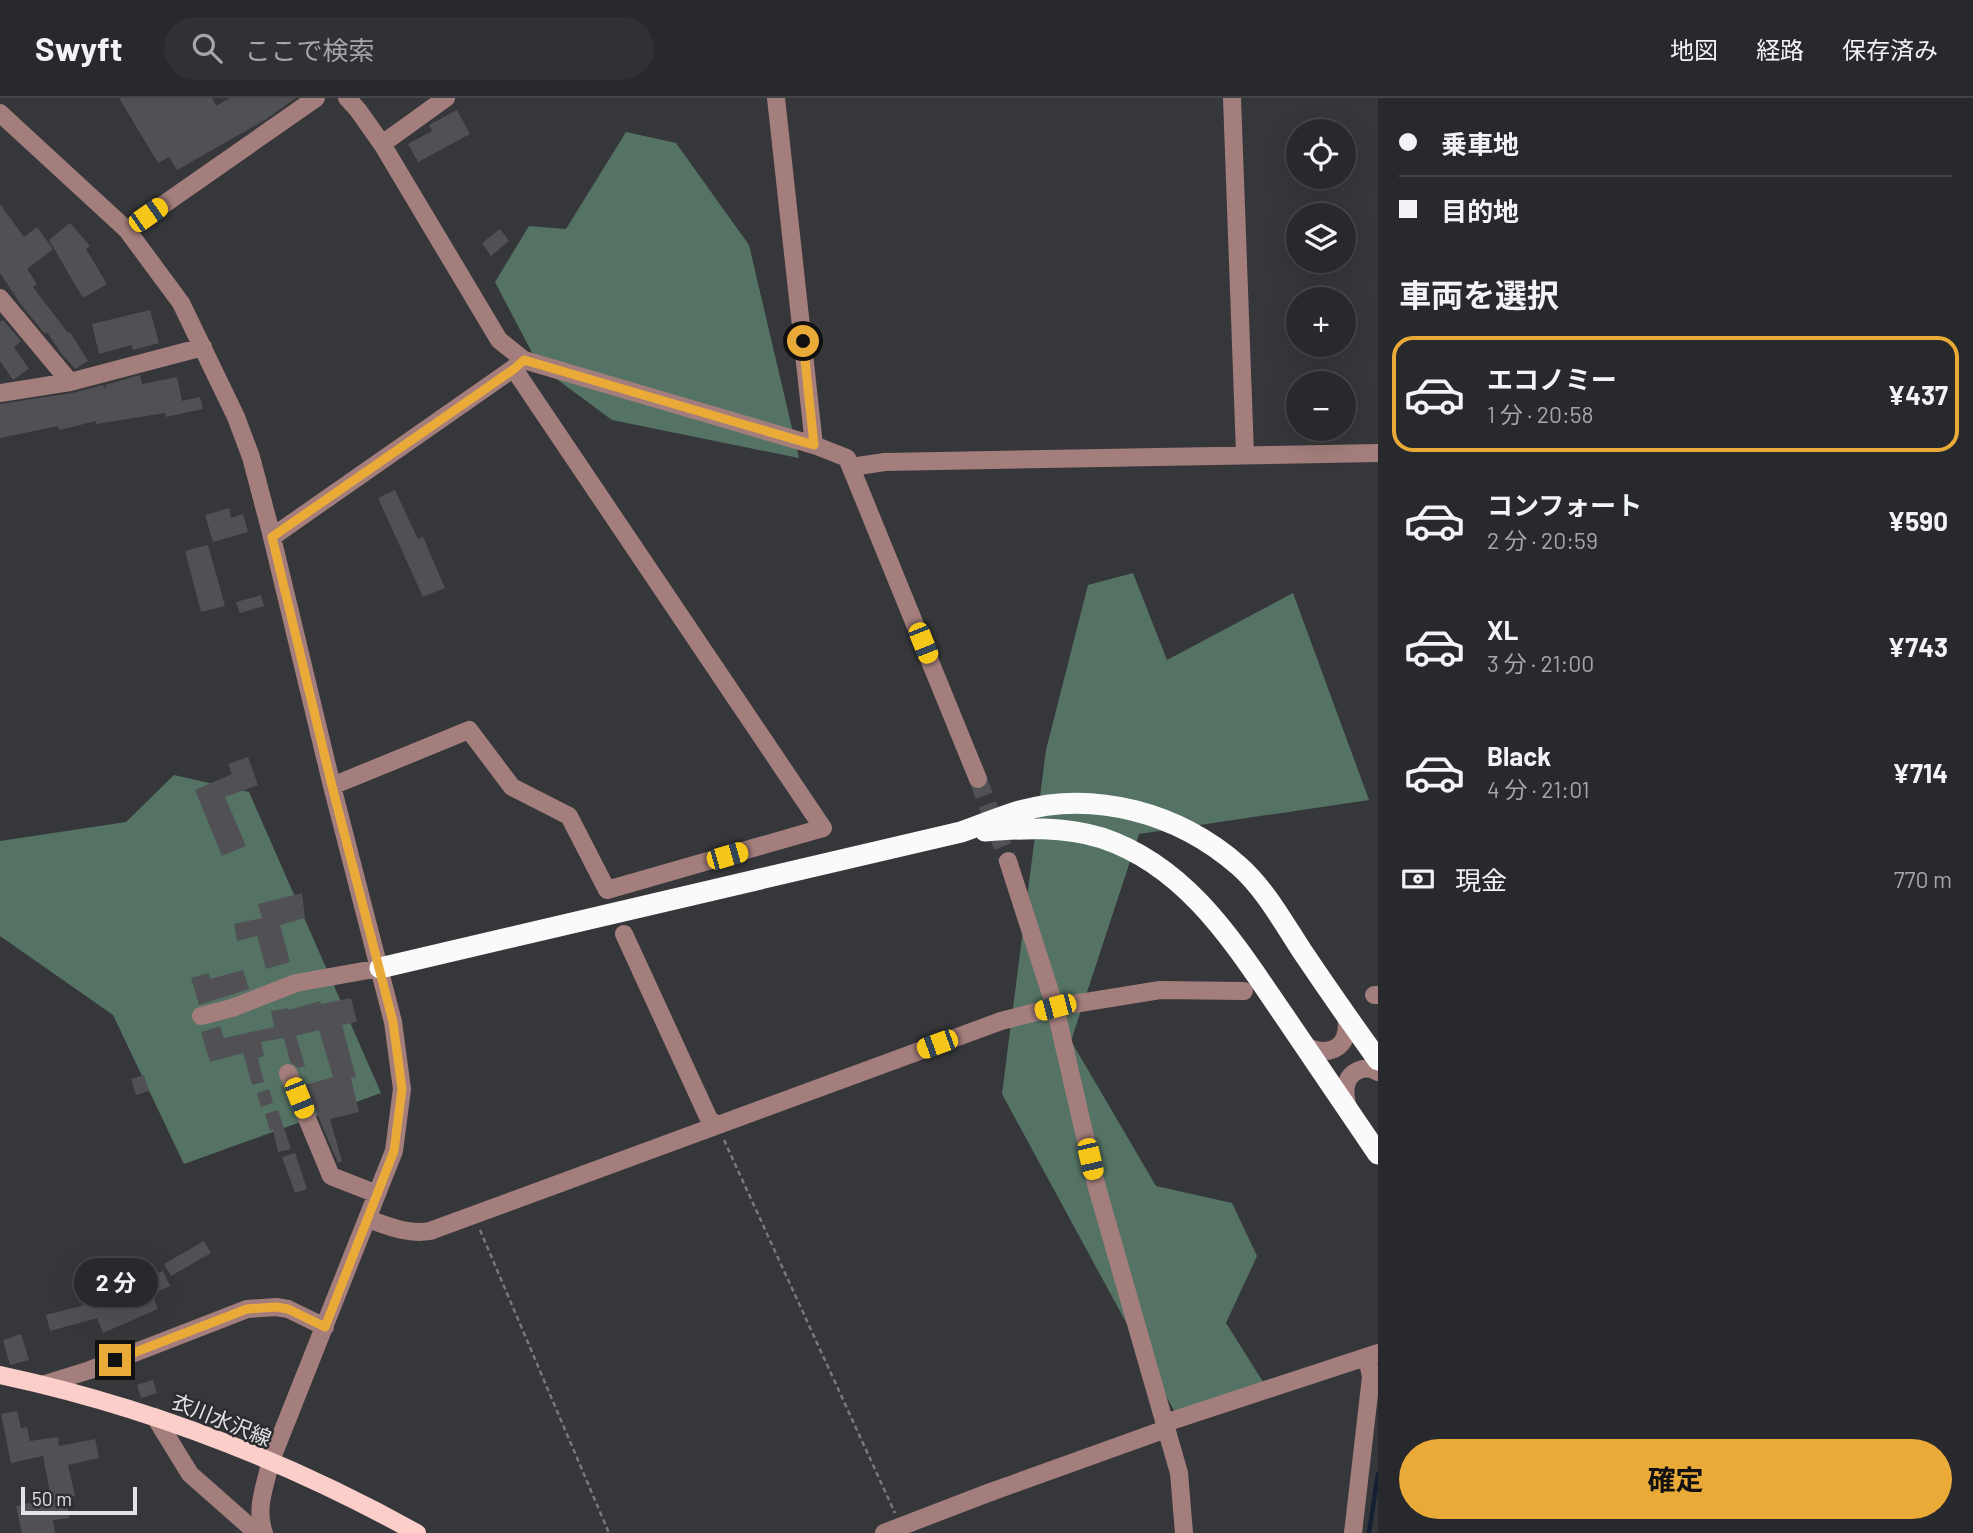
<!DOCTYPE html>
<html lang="ja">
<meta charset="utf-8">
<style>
body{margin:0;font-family:Barlow,"Noto Sans JP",sans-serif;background:#303134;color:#f1f3f6;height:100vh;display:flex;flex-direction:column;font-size:26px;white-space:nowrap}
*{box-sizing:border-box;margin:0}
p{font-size:23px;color:#a5a6a9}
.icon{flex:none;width:38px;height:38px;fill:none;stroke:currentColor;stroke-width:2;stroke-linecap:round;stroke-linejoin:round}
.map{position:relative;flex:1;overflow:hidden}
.side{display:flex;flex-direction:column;background:#28292c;width:595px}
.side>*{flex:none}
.guide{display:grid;align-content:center;height:154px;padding:0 21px;background:#28292c}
.controls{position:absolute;left:1286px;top:21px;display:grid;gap:14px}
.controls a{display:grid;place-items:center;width:70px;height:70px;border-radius:50%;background:#28292c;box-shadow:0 7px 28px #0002,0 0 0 2px #444548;font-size:35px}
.scale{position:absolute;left:21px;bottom:18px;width:116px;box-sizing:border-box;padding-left:7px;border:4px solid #e3e3e5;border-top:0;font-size:19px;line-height:24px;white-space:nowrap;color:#e3e3e5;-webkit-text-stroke:5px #2c2d30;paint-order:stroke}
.end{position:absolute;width:32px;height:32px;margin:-16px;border:9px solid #eaaa38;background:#111;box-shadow:0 0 0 4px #111}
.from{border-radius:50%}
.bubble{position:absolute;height:49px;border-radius:24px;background:#28292c;box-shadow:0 7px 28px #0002,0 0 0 2px #444548;font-size:23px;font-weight:700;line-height:49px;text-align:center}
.car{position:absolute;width:21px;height:42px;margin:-21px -10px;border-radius:9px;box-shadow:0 0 5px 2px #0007;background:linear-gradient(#f5c518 24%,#345 0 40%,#f5c518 0 76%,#345 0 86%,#f5c518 0)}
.guide b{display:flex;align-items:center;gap:24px;height:66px;font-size:26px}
.guide b+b{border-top:2px solid #444548}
.guide i{width:18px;height:18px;background:#f1f3f6}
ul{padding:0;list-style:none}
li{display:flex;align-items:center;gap:21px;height:116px;margin:0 14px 10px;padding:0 7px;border:4px solid transparent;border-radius:21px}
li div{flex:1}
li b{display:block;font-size:26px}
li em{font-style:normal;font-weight:700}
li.on{border-color:#eaaa38}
li>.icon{width:63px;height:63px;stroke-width:1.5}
h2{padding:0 21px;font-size:32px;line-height:84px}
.pay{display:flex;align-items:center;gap:18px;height:77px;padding:0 21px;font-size:26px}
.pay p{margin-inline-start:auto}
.cta{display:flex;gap:14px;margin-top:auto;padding:14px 21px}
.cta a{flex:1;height:80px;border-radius:42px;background:#eaaa38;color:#111;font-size:28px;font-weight:700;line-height:80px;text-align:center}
header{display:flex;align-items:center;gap:42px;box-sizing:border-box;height:98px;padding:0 35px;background:#28292c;border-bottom:2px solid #444548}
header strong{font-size:33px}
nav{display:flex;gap:38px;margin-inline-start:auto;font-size:24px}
.search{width:490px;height:63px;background:#303134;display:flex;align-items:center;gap:18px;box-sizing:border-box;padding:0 24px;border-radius:38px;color:#a5a6a9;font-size:26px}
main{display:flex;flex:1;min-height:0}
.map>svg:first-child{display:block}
.forest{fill:#557365}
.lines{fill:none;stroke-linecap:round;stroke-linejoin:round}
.stream{stroke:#162034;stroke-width:4.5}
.building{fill:#515155}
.minor-tunnel{stroke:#505154;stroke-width:18;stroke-dasharray:18 9;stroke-linecap:butt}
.path{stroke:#78797c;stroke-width:2.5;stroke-dasharray:5 3.5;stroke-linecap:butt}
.minor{stroke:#a37e7c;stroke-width:18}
.major{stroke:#fbceca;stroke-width:18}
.highway{stroke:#fafafa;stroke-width:21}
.route{stroke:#eaaa38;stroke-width:9}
.labels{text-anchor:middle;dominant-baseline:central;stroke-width:5;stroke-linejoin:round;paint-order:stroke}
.street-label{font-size:21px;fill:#e3e3e5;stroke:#2c2d30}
</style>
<header>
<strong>Swyft</strong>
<div class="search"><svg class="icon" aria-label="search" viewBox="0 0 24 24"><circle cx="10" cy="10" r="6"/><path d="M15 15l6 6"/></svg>ここで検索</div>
<nav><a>地図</a><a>経路</a><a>保存済み</a></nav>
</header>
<main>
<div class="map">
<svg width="1378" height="1435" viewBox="0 0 1378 1435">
<rect width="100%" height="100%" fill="#36373a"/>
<!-- forest -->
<path class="forest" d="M626 34 676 45 749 147 799 360 612 322 539 268 495 184 529 128 566 131Z
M1133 475 1167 562 1293 495 1369 702 1139 736 1071 943 1156 1088 1232 1105 1257 1158 1226 1225 1265 1287 1178 1320 1002 996 1046 652 1088 487Z
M174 677 249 694 381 995 184 1066 113 917 0 838V743L126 724Z"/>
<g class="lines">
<!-- stream -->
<path class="stream" d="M1369 1435 1378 1376"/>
</g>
<!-- building -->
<path class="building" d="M119 0H212L216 8 230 0H296L265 22 177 72 169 59 158 65Z
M457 12 470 36 418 64 408 46 432 33 429 27Z
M0 106 24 139 37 129 53 151 27 171 37 186 33 189 68 235 70 234 88 263 75 271 61 255 47 234 45 236 22 208 0 175Z
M70 125 90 148 86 151 107 186 83 200 49 142Z
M500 131 509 143 491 158 482 145Z
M150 212 159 245 133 252 132 247 99 256 92 226Z
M3 222 21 243 14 249 29 271 13 282 0 263V224Z
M140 277 142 286 177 279 182 303 200 299 203 311 166 319 165 315 96 326V323L59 332 58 328 0 340V306L72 295 103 287 106 292 105 287Z
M395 392 418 441 423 439 445 490 423 499 378 400Z
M229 410 231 420 243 416 248 434 213 444 205 417Z
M208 447 225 508 201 514 185 453Z
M261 497 264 508 240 515 236 504Z
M248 659 258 687 225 699 246 748 222 758 195 692 232 676 228 666Z
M302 795 305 820 280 827 290 864 266 871 257 838 237 843 234 826 262 820 258 806Z
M243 872 249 891 199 907 191 880 209 875 210 881Z
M351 900 357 924 342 927 356 979 351 980 359 1014 330 1021 342 1063 338 1065 305 987 333 979 319 932 296 938 305 968 298 970 290 964 284 940 261 944 264 958 258 960 264 984 252 987 243 955 210 964 201 934 220 928 224 940 274 929 271 913 288 910 289 912 320 903 321 906Z
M144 977 149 993 136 997 131 981Z
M269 991 273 1005 261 1009 257 995Z
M278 1012 291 1051 278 1054 273 1032 270 1033 265 1016Z
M295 1055 307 1091 295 1095 282 1059Z
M204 1143 211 1155 171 1178 164 1166Z
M163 1173 170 1188 152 1196 158 1211 103 1235 97 1220 50 1233 46 1217 81 1208Z
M21 1236 29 1262 10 1267 3 1242Z
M153 1282 157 1295 141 1300 137 1287Z
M17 1313 21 1330 27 1329 30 1343 58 1339 59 1348 95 1341 99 1360 68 1367 75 1398 66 1400 69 1420 53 1422 55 1435H22L16 1408 51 1400 43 1358 11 1365 1 1316Z"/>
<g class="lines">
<!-- minor-tunnel -->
<path class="minor-tunnel" d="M978 681 1008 763"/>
<!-- path -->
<path class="path" d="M724 1042 895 1415
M480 1132 609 1435"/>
<!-- minor -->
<path class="minor" d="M347 0 358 12 382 46 499 242 524 262 814 347 847 360 978 681
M776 0 814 347
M1232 0 1245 356
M0 15 127 132 181 205 236 319 251 359 270 431 332 688 393 924 402 991 394 1053 270 1365C265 1390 255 1410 264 1435
M382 46 446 0
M127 132 316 0
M0 200 70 284
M0 295 70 284 203 249
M851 369 885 364 1378 355
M272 439 521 265
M332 688 469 632 512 689 569 718 607 792 823 730 514 271
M1008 763 1055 909 1096 1086 1179 1375 1184 1435
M624 836 709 1021 717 1027
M1374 897H1378
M201 918 232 910 296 885 380 870
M1304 948C1332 960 1351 949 1346 917
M288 975 331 1078 377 1096
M1348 1012C1347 1004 1344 996 1346 988 1349 973 1365 966 1378 974
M368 1121C388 1128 408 1137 430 1133L1001 923 1055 909 1160 892 1244 893
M45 1286 90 1272 247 1211 276 1209 288 1211 325 1229
M155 1319 190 1376 257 1435
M1165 1325 1378 1255
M884 1435 988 1395 1166 1331
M1353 1435 1371 1279 1367 1259"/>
<!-- major -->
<path class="major" d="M0 1277C145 1308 287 1363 417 1435"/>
<!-- highway -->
<path class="highway" d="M985 733C1024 730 1064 728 1102 740 1189 769 1236 848 1285 919 1316 965 1347 1010 1378 1056
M380 870 961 734C979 728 997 720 1016 714 1093 691 1179 715 1239 768 1265 791 1283 824 1302 853 1327 890 1352 926 1378 962"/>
</g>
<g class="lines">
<!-- route -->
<path class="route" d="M115 1262 247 1211 276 1209 288 1211 325 1229 394 1053 402 991 393 924 332 688 272 439 514 271 524 262 814 347 803 243"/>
</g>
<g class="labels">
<!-- street labels -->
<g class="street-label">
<text transform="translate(222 1321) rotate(22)">衣川水沢線</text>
</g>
</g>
</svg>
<div class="controls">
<a><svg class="icon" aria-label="locate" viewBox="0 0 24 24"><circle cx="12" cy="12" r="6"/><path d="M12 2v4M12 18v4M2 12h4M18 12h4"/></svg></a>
<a><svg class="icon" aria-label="layers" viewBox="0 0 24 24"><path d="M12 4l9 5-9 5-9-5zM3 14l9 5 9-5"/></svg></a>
<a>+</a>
<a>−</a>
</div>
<div class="scale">50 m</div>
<i class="end from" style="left:803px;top:243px"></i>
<i class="end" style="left:115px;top:1262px"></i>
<div class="bubble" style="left:74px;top:1160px;width:84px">2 分</div>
<i class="car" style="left:148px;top:117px;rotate:55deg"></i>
<i class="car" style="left:923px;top:545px;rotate:158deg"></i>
<i class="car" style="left:727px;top:758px;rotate:74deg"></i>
<i class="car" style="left:1055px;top:909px;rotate:255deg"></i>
<i class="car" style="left:937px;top:946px;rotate:250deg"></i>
<i class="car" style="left:299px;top:1000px;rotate:158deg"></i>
<i class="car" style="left:1090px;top:1061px;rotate:167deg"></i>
</div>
<section class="side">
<div class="guide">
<b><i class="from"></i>乗車地</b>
<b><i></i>目的地</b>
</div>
<h2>車両を選択</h2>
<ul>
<li class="on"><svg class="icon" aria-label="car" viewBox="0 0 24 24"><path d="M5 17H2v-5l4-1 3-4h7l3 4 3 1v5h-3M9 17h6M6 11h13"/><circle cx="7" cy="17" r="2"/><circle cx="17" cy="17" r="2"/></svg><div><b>エコノミー</b><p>1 分 · 20:58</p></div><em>¥437</em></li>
<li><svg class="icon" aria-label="car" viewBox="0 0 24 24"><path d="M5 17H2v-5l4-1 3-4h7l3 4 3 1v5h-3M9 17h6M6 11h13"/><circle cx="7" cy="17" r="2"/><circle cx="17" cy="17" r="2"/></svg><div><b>コンフォート</b><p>2 分 · 20:59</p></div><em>¥590</em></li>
<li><svg class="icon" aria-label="car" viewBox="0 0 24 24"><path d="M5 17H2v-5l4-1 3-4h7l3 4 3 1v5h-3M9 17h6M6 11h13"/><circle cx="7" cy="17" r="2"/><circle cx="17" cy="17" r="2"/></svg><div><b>XL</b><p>3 分 · 21:00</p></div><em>¥743</em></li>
<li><svg class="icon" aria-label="car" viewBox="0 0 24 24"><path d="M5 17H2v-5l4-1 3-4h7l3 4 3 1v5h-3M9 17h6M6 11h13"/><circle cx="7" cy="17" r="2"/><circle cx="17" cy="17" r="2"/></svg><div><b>Black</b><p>4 分 · 21:01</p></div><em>¥714</em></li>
</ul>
<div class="pay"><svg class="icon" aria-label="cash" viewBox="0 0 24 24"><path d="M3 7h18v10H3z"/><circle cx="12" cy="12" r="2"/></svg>現金<p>770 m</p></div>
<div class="cta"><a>確定</a></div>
</section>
</main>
